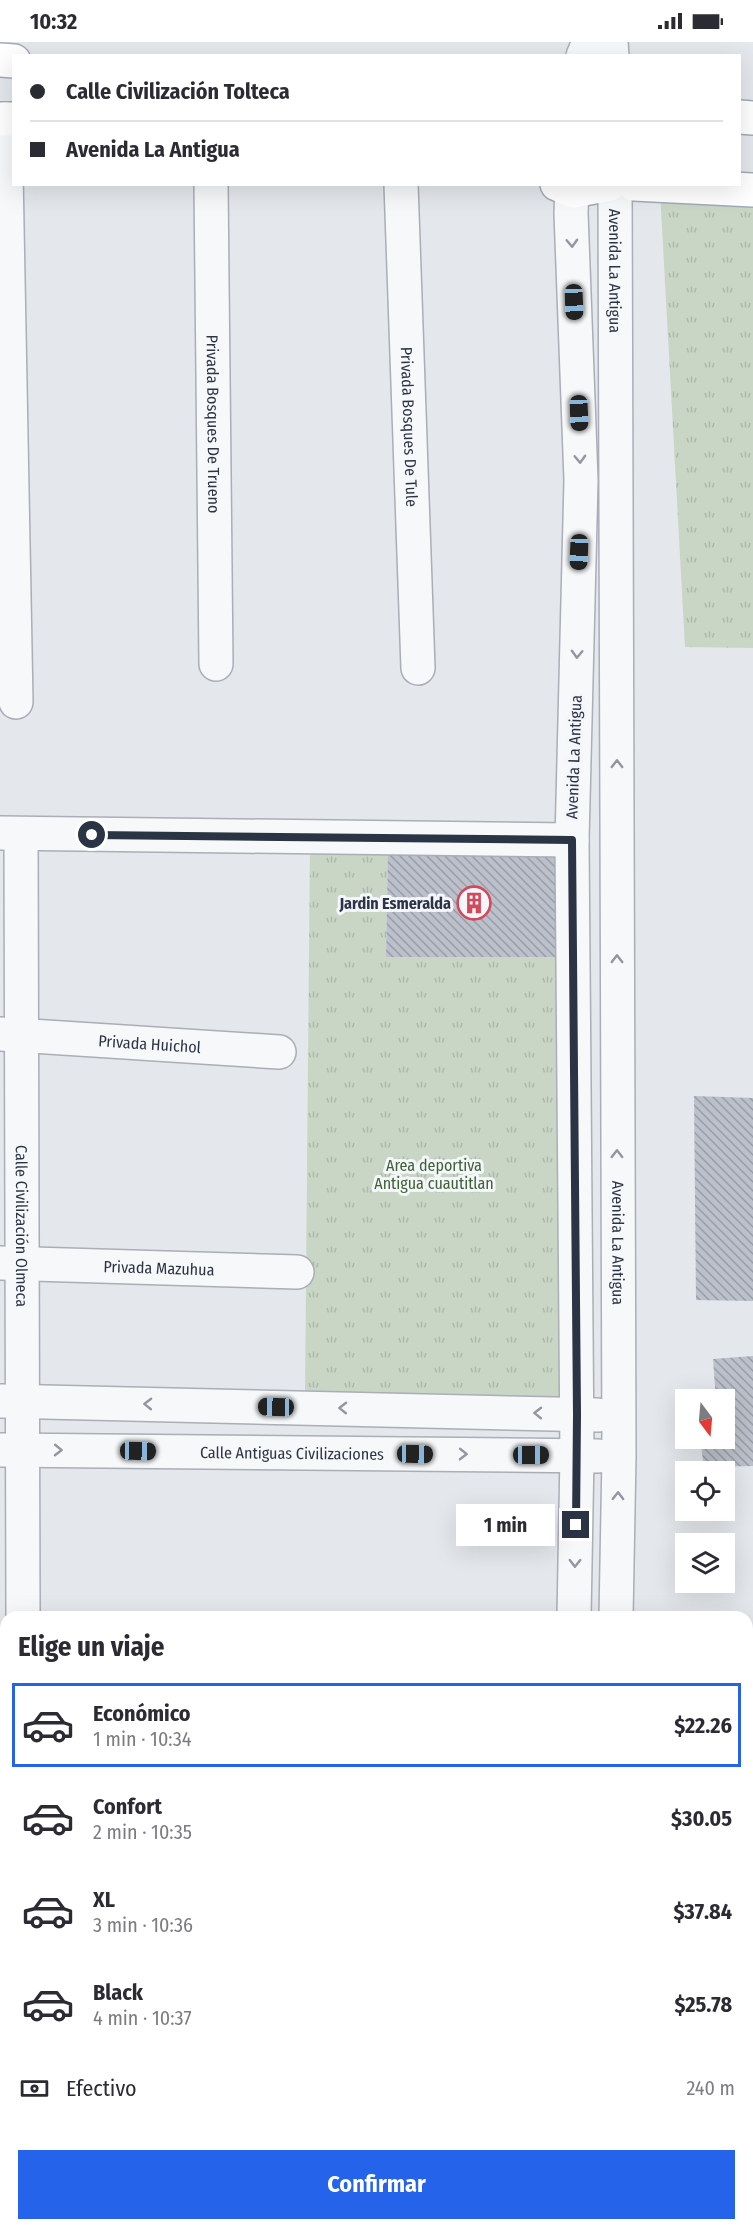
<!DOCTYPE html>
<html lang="es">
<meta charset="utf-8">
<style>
body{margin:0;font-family:"Fira Sans Condensed",sans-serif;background:#f2f2f3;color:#2b2b33;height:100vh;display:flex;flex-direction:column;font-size:22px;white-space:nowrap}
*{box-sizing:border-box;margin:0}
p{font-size:20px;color:#7c7c81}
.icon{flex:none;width:33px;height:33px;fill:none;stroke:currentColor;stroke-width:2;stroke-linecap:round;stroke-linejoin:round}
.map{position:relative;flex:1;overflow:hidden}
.sheet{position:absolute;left:0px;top:1569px;width:753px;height:620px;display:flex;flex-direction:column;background:#fff;border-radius:18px 18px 0 0;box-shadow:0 6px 24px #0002}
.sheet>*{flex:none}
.guide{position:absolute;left:12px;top:12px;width:729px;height:132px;border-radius:0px;box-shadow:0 6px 24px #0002;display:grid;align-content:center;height:132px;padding:0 18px;background:#fff}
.needle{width:39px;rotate:164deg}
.fabs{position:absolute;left:675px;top:1347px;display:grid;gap:12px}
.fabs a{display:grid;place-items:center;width:60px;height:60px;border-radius:0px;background:#fff;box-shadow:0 6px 24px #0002;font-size:30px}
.end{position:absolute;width:27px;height:27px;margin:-14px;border:8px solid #2b3445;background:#fff;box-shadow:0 0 0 3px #fff}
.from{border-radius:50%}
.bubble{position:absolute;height:42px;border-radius:0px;background:#fff;box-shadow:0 6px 24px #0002;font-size:20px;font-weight:700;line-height:42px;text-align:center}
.car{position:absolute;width:18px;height:36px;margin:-18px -9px;border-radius:8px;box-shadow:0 0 4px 2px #0007;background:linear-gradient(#222 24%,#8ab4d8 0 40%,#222 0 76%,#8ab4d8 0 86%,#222 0)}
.guide b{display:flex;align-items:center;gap:21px;height:57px;font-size:22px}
.guide b+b{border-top:2px solid #e1e1e2}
.guide i{width:15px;height:15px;background:#2b2b33}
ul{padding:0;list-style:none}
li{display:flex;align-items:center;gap:18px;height:84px;margin:0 12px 9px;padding:0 6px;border:3px solid transparent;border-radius:0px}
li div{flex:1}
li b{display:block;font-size:22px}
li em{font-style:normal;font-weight:700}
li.on{border-color:#2563eb}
li>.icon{width:54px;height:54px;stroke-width:1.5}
h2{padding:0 18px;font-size:27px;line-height:72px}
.pay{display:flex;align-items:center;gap:15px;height:66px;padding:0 18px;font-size:22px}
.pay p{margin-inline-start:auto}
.primary-button{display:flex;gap:12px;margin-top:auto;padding:12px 18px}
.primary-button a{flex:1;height:69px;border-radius:0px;background:#2563eb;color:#fff;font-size:24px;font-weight:700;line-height:69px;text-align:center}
.status{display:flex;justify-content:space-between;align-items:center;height:42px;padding:0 30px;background:#fff;direction:ltr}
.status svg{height:16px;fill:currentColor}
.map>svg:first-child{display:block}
.park{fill:url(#park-tufts)}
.building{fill:url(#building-back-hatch)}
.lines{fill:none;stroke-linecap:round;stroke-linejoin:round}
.minor-casing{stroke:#a9aeb7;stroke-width:36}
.major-casing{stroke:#a3abb8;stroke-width:36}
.minor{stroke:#f7f8fa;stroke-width:33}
.major{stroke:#fff;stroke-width:33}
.oneway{stroke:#9196a0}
.route{stroke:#2b3445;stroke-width:8}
.labels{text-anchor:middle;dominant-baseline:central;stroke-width:6;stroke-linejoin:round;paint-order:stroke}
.street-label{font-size:16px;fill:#2b3445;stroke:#f4f6f9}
.poi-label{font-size:16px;font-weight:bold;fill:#2b3445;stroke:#f4f6f9;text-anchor:end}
.park-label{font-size:16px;fill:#3f6138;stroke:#f4f6f9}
</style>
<div class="status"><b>10:32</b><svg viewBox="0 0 49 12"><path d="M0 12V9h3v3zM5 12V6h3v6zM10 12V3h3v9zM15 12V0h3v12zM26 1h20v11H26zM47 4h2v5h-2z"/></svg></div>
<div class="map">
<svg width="753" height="2188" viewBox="0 0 753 2188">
<defs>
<pattern id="park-tufts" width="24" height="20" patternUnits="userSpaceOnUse" patternTransform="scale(1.5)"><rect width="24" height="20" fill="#c9d6c5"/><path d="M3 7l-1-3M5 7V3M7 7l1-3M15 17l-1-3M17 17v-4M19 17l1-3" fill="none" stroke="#adb8ab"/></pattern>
<pattern id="building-back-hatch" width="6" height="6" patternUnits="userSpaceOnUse" patternTransform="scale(1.5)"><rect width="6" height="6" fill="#bbc0ca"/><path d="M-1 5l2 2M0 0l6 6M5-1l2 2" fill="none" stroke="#989da6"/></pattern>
</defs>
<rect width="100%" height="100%" fill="#e4e7ec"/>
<!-- park -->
<path class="park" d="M660 149 753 162V606L685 605Z
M310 801 388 802 386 915H562L559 1355 305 1350Z"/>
<!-- building -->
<path class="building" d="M388 802 561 808 562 915H386Z
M694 1054 753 1056V1259L696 1258Z
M753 1314V1424L704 1425 700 1396H724V1358H716L713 1317Z
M0 2078H6V2182H506L505 2188H0Z"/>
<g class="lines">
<defs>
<g id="minor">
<path d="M611 0 612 14"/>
<path d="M583 14 589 0"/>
<path d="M5 77 16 660"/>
<path id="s1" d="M211 142 216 622"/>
<path id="s2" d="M401 142 418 626"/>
<path d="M572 142 571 171 581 438 572 798 577 1413 574 1575"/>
<path id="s3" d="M615 142 619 1414 616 1575"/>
<path d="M0 791 572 798"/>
<path id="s4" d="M21 792 23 1575"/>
<path id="s5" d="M0 992 279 1010"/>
<path id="s6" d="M0 1221 297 1230"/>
<path d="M2 1359 598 1373"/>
<path id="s7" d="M2 1408 598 1414"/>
<path d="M0 1634H6"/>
<path d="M0 1853H6"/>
<path d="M542 2188 543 2182"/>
<path d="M586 2188 587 2182"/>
</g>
<path id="major" d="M0 18 14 19
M740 75 753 76
M0 77H14
M557 142 573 149 610 142
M634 142 753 148"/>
</defs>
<!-- minor casing -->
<use href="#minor" class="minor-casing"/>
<!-- major casing -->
<use href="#major" class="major-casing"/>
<!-- minor -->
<use href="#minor" class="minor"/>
<!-- major -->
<use href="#major" class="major"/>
</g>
<!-- one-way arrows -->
<defs><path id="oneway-chevron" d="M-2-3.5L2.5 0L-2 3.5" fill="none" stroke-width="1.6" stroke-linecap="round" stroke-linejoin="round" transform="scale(1.5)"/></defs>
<g class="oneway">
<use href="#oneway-chevron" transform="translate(572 201) rotate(88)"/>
<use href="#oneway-chevron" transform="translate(580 417) rotate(88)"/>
<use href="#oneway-chevron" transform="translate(577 612) rotate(92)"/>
<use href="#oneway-chevron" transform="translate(617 722) rotate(-90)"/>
<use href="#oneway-chevron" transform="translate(617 917) rotate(-90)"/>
<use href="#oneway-chevron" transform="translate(617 1112) rotate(-90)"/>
<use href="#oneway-chevron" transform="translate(148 1362) rotate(-179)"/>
<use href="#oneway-chevron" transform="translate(343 1366) rotate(-179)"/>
<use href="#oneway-chevron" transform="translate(538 1371) rotate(-179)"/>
<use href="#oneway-chevron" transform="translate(58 1408) rotate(1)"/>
<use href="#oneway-chevron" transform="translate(463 1412) rotate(1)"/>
<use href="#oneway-chevron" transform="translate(618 1454) rotate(-89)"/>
<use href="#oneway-chevron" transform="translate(575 1521) rotate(91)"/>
</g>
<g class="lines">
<!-- route -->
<path class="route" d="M92 793 572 798 577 1372 576 1483"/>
</g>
<!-- icons -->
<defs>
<symbol id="building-ring" viewBox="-11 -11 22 22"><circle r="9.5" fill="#f4f6f9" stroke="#d1495b" stroke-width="1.5"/><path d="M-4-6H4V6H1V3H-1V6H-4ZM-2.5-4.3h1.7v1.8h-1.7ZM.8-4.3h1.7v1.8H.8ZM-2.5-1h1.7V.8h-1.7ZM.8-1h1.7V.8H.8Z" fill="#d1495b"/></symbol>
</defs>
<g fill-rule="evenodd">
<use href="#building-ring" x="455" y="842" width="38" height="38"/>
</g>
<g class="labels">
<!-- street labels -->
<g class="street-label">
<text stroke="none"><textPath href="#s3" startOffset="87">Avenida La Antigua</textPath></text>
<text stroke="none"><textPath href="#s1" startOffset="240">Privada Bosques De Trueno</textPath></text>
<text stroke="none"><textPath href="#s2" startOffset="243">Privada Bosques De Tule</textPath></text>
<text transform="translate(574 715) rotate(-88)">Avenida La Antigua</text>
<text stroke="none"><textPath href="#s5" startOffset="150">Privada Huichol</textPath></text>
<text stroke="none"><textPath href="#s4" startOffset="392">Calle Civilización Olmeca</textPath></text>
<text stroke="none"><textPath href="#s3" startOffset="1059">Avenida La Antigua</textPath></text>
<text stroke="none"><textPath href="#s6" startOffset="159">Privada Mazuhua</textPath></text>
<text stroke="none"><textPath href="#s7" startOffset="290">Calle Antiguas Civilizaciones</textPath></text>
</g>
<!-- poi labels -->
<g class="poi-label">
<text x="451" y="861">Jardin Esmeralda</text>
</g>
<!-- park labels -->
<g class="park-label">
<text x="434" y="1123">Area deportiva<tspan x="434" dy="18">Antigua cuautitlan</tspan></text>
</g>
</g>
</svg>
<div class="fabs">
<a><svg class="needle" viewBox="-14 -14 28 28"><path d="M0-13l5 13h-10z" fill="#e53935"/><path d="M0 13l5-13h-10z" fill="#7c7c81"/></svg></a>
<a><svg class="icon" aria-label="locate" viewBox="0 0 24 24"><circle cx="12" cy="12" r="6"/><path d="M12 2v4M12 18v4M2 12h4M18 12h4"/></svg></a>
<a><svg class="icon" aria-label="layers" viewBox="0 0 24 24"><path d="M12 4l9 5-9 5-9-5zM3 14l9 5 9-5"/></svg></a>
</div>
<i class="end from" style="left:92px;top:793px"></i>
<i class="end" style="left:576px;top:1483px"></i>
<div class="bubble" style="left:456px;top:1462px;width:99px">1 min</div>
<i class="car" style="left:574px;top:260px;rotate:178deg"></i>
<i class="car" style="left:579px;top:371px;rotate:178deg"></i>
<i class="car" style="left:579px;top:510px;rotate:182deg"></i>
<i class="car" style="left:276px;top:1365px;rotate:271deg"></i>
<i class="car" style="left:138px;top:1409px;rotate:91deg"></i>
<i class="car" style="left:415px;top:1412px;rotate:91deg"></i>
<i class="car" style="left:531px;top:1413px;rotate:90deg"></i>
<div class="guide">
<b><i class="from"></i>Calle Civilización Tolteca</b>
<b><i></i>Avenida La Antigua</b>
</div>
<section class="sheet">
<h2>Elige un viaje</h2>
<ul>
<li class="on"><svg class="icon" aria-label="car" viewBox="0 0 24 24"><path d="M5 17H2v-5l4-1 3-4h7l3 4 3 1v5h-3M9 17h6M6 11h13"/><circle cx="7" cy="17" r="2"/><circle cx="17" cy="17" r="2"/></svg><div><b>Económico</b><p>1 min · 10:34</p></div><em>$22.26</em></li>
<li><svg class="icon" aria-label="car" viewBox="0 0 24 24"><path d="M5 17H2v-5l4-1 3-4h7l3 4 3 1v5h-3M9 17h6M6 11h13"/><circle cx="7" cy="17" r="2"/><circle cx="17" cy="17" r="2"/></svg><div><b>Confort</b><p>2 min · 10:35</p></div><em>$30.05</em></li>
<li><svg class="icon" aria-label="car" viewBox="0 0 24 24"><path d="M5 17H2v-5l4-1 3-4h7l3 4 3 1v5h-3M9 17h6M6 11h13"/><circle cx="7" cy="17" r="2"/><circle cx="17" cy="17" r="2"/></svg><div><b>XL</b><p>3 min · 10:36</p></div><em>$37.84</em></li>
<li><svg class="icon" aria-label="car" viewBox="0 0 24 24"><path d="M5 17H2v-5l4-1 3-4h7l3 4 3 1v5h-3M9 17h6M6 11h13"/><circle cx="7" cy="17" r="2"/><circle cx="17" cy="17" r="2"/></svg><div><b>Black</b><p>4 min · 10:37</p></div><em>$25.78</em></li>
</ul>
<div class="pay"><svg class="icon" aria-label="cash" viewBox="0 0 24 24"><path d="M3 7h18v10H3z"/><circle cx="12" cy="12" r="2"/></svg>Efectivo<p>240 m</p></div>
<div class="primary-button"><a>Confirmar</a></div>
</section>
</div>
